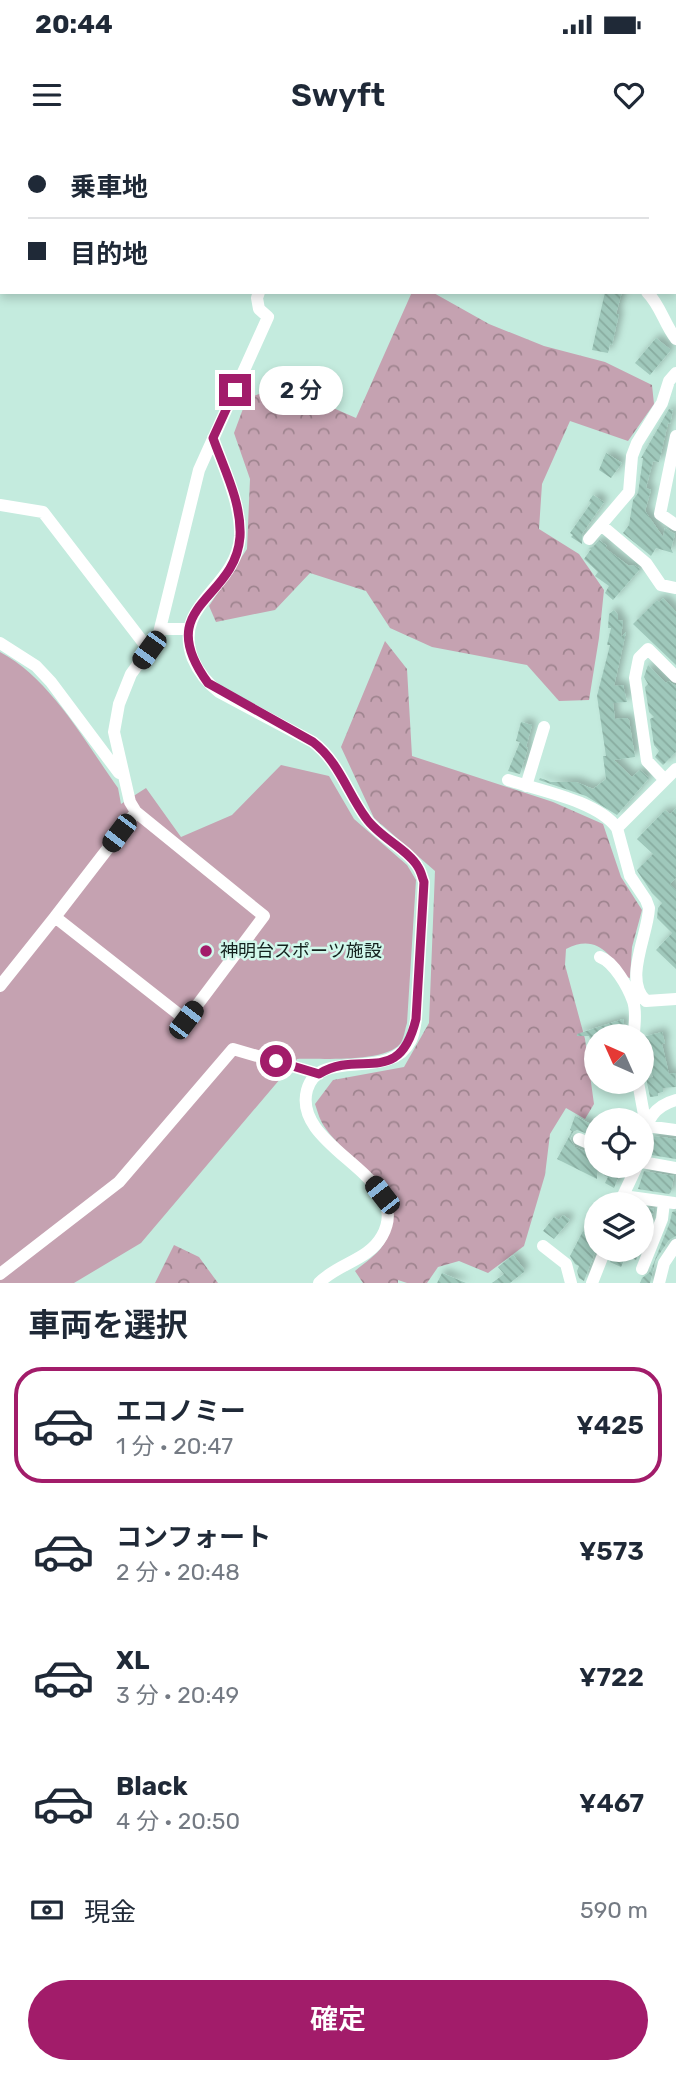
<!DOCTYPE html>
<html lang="ja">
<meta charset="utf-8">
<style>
body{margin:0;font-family:Rubik,"Noto Sans JP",sans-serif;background:#f2f2f3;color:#1f2937;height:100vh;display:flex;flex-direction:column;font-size:26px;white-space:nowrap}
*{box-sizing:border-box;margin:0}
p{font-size:23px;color:#747a83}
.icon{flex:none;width:38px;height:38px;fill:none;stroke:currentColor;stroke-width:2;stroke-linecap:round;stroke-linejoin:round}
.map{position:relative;height:1143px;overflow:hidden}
.details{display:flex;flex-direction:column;background:#fff;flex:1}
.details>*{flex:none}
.top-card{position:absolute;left:0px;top:0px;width:677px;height:154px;box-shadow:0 4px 10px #0003;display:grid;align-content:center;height:154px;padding:0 28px;background:#fff}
.needle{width:46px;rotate:315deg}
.fabs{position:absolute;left:584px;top:884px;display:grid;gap:14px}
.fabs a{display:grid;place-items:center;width:70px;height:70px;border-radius:50%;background:#fff;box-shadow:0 4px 10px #0003;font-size:35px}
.end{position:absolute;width:32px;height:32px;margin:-16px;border:9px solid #a21c6a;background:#fff;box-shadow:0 0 0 4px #fff}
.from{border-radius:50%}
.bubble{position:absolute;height:49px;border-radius:24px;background:#fff;box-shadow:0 4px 10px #0003;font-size:23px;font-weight:600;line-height:49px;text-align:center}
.car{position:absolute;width:21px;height:42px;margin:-21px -10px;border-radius:9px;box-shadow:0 0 5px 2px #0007;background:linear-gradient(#222 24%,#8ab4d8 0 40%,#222 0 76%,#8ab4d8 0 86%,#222 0)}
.top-card b{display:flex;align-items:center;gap:24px;height:66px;font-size:26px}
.top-card b+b{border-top:2px solid #e0e1e3}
.top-card i{width:18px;height:18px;background:#1f2937}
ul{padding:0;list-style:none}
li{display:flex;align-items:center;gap:21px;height:116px;margin:0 14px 10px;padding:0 14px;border:4px solid transparent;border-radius:28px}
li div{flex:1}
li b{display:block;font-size:26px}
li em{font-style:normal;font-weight:600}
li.current{border-color:#a21c6a}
li>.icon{width:63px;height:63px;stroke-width:1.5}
h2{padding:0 28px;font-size:32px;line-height:84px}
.pay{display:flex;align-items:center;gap:18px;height:77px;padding:0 28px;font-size:26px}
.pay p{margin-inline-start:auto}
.cta{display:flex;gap:14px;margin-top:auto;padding:14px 28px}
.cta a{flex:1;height:80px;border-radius:42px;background:#a21c6a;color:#fff;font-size:28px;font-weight:600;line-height:80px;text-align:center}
.status{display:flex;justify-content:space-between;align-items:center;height:49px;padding:0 35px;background:#fff;direction:ltr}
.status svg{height:19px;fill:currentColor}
header{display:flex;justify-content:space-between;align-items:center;height:91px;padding:0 28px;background:#fff;font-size:32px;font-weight:600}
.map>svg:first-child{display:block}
.green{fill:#c5a2b1}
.forest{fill:url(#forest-crowns)}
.building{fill:url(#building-back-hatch);filter:url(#shadow)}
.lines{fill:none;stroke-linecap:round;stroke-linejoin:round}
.minor{stroke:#fff;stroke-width:12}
.route{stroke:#a21c6a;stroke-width:9}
.poi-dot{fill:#a21c6a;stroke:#d1f8eb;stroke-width:2.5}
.labels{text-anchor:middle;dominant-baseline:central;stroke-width:5;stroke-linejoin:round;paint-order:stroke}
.poi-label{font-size:18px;fill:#14221e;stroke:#d1f8eb;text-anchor:start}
</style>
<div class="status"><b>20:44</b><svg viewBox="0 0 49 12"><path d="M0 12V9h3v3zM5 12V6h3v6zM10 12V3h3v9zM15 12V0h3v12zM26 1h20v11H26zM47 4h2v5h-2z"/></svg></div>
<header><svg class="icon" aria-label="menu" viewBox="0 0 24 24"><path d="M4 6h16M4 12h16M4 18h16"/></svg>Swyft<svg class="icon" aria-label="heart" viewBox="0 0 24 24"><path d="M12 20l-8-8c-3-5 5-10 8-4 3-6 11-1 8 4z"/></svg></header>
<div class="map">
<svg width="676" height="1143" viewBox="0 0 676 1143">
<defs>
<pattern id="forest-crowns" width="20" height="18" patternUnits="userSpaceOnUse" patternTransform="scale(1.75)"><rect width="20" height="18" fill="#c5a2b1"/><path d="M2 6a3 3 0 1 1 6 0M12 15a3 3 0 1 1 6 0" fill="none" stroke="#9f848f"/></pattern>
<pattern id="building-back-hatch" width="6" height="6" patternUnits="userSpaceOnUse" patternTransform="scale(1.75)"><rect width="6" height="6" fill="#9fc8bb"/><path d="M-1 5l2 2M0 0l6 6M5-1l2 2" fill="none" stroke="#88aca0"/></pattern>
<filter id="shadow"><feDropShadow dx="4.5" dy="-4.5" stdDeviation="3.5" flood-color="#0004"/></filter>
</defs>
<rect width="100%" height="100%" fill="#c4ebde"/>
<!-- green -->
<path class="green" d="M0 512C51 539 85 602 118 648L121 664 146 648 181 697 232 675 281 625 329 636 354 679 407 725 416 740 407 883C405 889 404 899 400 904 384 923 321 918 297 919L141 1103 74 1143H0Z"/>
<!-- forest -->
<path class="forest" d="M382 0H670V2H382Z
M412 152H432L489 184 544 206 605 222 652 245 654 264 628 301 570 281 542 344 539 389 579 414 604 450 599 498 589 560 559 561 527 525 432 507 390 488 366 451 310 433 275 470 216 482 209 466 247 409 250 339 234 293 247 258 283 246 356 278Z
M385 501 407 529 412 616 553 662 603 684 621 737 642 770 632 807 630 838 626 837C610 814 596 793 566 809L565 825 585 899 594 964 585 979 566 968 550 994 545 1035 524 1106 488 1133 459 1121 438 1127 427 1143H407L398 1140V1143H363L355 1131C364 1123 377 1115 383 1105 414 1061 347 1019 326 989 320 981 318 973 315 964L333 940 404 927 429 883 435 731 374 678 341 607Z
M174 1105 199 1117 218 1143H155Z"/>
<!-- building -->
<path class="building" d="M605 152H622L616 174H619L612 205 610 204 608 213 592 210Z
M656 198 671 210 650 235 635 223Z
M669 269 673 270 670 284 668 283 659 322 653 321 646 348 651 350 645 371 663 397 665 388 675 394 671 409 673 413 656 408 651 416 623 393 629 385 633 360 638 353 643 318H641Z
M606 313 622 323 611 338 599 330Z
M593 355 604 362 582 394V404L571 397 573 395 570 393 591 363 589 361Z
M599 400 607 406 605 408 629 426 634 425 640 429 613 460 605 453 609 446 595 436 598 432 584 419 591 409 588 408 593 407Z
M663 458 676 472V525L633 484 657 460 659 462Z
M614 470 618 475V480L623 481 621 497 626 492 614 546 623 545 627 562 613 563 615 579 627 578 629 580 635 617 614 620 632 637 640 630 649 638 617 675 586 656 539 640 540 638 551 642H576L593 649 606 639 603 616H606L597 556 610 505H607L611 488H608L609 474Z
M648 525 666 543 668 541 676 546V612L663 625 655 617 659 611 654 605 650 579 654 577 649 572 645 547 648 544 644 537Z
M521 582 532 585 526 607 528 608 520 634 508 631 520 602 516 601Z
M676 668V738L670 744 676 750V829L656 810 672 793 657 778 658 768 662 763 652 753 638 732 637 730 653 714 637 699 665 670 670 674Z
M623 879 625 890 607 896H597V913H595L589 896H577V894Z
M662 892 665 903 662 904 669 934 675 933 676 947 663 948V952L658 953V956L650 957 646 938 653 937 643 897Z
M575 976 597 987 593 996 577 990 573 992 570 999 575 1007 597 1016V1039L557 1019 572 991 570 990Z
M652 996 676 999V1019L645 1014Z
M609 1026H623L614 1048 605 1043 608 1037 604 1035Z
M644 1031 674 1036 671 1052 669 1054 638 1049Z
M642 1067 654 1069 642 1105Z
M676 1071V1096L669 1100 656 1119 650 1143H640L642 1138 650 1132 670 1082 672 1072Z
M563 1075 570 1080 554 1099 543 1091 554 1077 559 1080Z
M583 1091 597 1098V1107L584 1141 579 1138 577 1131 579 1126 575 1124 570 1116Z
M614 1110H640L636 1120 626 1116 621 1127 610 1122Z
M513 1115 524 1129V1132L510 1143H492L504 1134 498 1127Z
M442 1133 466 1143H437Z"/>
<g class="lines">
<!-- minor -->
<path class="minor" d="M12 2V0
M276 2 277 0
M0 133H2
M647 152C661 166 664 184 676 199
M676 296 660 374 676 385
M213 298C224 329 241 363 240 396 237 449 171 463 193 519 199 533 207 543 219 552L313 602C339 622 347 652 366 678 379 697 409 710 418 727 421 731 422 737 424 742L416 879C415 886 414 894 411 900 390 943 319 906 307 950 291 1009 416 1036 382 1096 368 1121 338 1123 319 1143
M0 365 43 372 149 510
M601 385 646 423 661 445 676 448
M589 399 629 352 632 316 637 303 662 263 669 241 676 233
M161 489H187
M0 503 36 526 51 542 119 633
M508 640C538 650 598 661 617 688L630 736 646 760 649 768C648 795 623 840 646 861L676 859
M665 640 647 621 635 538 639 518 648 509 676 537
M526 646 544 587
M617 688 676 629
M55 777 136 672 130 662 114 592 119 564 131 534 158 497 199 330 268 177 259 169 257 158 259 152
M600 817C614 822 628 847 633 861 637 872 634 885 634 896
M0 846 55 777 186 880 264 776 136 672
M638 942 646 986 676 990
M579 999 597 1007
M642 1001C647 980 654 966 676 960
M642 1022 676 1028
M623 1056 674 1063
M619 1064 637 1026
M543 1106 566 1124 571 1143
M642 1129 662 1079 664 1062
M0 1134 119 1042 233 909 319 934
M592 1143 605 1110
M659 1143 664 1123 676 1105"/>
</g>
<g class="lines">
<!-- route -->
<path class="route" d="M235 250 213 298C224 329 242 363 240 397 235 462 151 464 208 543L313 602C339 622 347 652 366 678 379 697 409 710 418 727 421 731 422 737 424 742L416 879C399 949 360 908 319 934L276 921"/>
</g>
<!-- markers -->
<circle class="poi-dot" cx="206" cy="811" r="7"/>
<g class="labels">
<!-- poi labels -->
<g class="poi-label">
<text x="220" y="811">神明台スポーツ施設</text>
</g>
</g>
</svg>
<div class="fabs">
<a><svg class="needle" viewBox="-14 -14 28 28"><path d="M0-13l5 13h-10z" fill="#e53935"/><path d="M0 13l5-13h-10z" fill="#747a83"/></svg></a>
<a><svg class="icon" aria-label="locate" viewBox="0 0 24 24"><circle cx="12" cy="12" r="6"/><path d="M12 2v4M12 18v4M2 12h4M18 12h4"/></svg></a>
<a><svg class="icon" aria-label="layers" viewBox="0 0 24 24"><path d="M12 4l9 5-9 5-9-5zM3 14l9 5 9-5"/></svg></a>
</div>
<i class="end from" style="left:276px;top:921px"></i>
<i class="end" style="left:235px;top:250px"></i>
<div class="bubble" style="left:259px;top:226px;width:84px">2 分</div>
<i class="car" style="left:149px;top:510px;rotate:216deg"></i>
<i class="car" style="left:119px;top:693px;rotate:217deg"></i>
<i class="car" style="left:186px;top:880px;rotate:37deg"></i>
<i class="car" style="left:382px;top:1055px;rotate:322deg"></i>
<div class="top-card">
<b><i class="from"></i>乗車地</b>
<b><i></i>目的地</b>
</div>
</div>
<section class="details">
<h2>車両を選択</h2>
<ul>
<li class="current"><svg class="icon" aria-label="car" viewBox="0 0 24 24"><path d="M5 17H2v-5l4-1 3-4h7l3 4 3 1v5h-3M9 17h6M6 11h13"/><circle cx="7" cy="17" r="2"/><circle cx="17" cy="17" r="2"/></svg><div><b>エコノミー</b><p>1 分 · 20:47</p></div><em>¥425</em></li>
<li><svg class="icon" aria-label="car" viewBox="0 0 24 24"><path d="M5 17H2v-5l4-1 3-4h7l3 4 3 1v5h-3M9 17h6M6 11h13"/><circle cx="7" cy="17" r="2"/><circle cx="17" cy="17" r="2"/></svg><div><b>コンフォート</b><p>2 分 · 20:48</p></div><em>¥573</em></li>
<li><svg class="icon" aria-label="car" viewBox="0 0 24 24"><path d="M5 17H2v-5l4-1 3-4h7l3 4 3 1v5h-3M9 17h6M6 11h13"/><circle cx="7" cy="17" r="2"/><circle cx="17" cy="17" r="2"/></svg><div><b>XL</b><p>3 分 · 20:49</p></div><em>¥722</em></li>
<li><svg class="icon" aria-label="car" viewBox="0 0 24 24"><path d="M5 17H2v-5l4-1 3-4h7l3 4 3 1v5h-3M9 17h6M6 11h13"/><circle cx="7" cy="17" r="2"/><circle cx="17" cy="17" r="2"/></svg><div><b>Black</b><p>4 分 · 20:50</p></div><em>¥467</em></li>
</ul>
<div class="pay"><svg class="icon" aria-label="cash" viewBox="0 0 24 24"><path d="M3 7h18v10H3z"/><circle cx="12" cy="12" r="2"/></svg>現金<p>590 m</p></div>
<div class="cta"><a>確定</a></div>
</section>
